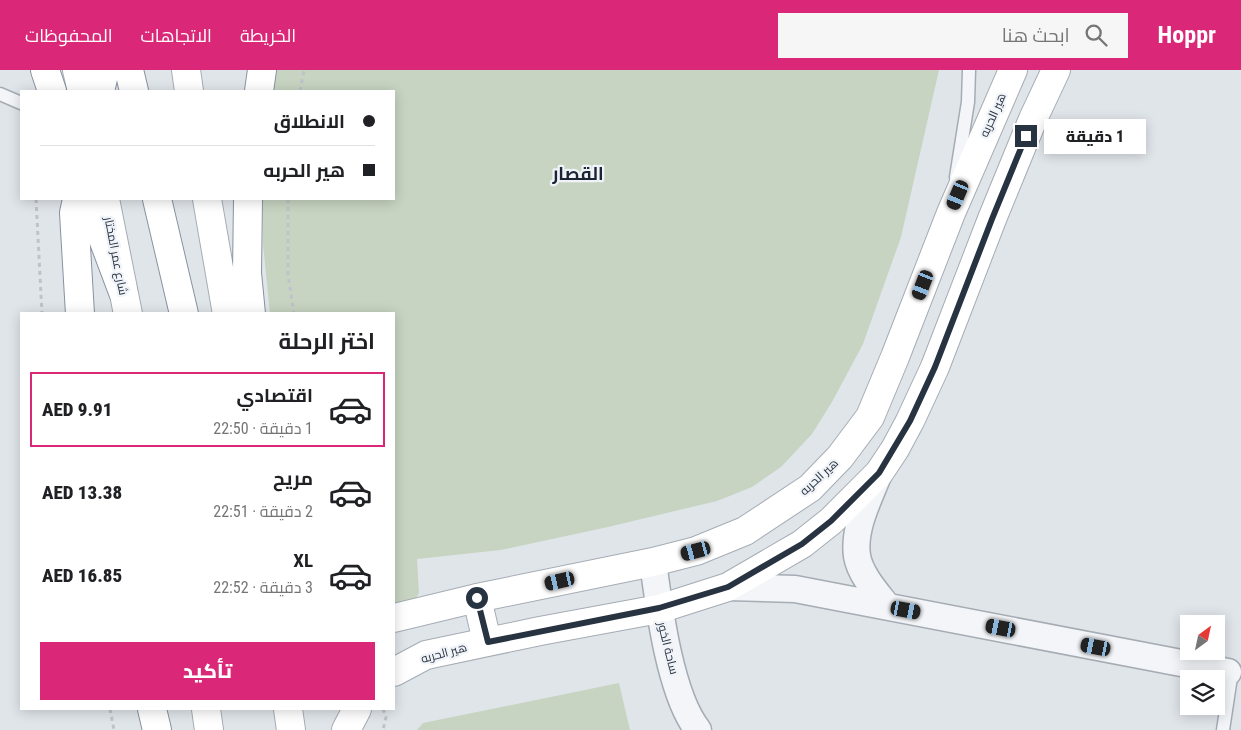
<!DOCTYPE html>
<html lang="ar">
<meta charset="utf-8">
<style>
body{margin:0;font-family:"Roboto Condensed",Cairo,sans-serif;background:#f6f6f6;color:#202124;direction:rtl;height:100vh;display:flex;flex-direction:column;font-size:19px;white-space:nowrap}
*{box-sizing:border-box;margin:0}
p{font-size:16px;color:#757577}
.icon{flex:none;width:28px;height:28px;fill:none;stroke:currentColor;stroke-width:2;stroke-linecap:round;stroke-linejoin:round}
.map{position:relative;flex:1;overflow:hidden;direction:ltr}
.panel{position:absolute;left:20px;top:242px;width:375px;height:398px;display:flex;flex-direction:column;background:#fff;border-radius:0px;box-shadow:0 2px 12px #0003;direction:rtl}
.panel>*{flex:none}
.hud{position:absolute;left:20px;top:20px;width:375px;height:110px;border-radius:0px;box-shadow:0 2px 12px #0003;direction:rtl;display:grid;align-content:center;height:110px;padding:0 20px;background:#fff}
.needle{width:32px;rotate:33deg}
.controls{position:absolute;left:1180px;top:545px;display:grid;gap:10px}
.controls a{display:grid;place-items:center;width:45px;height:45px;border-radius:0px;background:#fff;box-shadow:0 2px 12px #0003;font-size:25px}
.end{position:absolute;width:22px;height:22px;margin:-11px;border:6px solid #283342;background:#fff;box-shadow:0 0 0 2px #fff}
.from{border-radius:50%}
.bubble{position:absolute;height:35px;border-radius:0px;background:#fff;box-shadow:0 2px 12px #0003;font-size:16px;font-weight:800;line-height:35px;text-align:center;direction:rtl}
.car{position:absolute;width:15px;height:30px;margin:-15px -8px;border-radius:6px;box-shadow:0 0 4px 1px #0007;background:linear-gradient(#222 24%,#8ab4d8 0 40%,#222 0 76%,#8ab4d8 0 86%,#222 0)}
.hud b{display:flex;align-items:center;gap:18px;height:48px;font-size:19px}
.hud b+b{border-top:1px solid #e0e0e0}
.hud i{width:12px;height:12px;background:#202124}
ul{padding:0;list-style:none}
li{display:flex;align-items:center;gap:15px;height:75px;margin:0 10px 8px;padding:0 10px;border:2px solid transparent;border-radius:0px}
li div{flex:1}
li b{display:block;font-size:19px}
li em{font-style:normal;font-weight:800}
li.current{border-color:#db2777}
li>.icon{width:45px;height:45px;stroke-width:1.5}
h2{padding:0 20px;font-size:22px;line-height:60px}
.cta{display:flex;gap:10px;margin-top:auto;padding:10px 20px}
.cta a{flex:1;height:58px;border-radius:0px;background:#db2777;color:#fff;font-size:20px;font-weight:800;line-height:58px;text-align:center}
header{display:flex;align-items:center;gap:30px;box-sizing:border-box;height:70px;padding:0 25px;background:#db2777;color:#fff}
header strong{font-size:24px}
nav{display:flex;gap:28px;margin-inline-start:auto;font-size:18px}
.search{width:350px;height:45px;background:#f6f6f6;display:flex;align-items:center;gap:12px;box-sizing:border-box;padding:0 18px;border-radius:0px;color:#757577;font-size:19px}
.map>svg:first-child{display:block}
.green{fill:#c7d4c1}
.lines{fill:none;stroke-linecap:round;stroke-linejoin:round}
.service-casing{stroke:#a5acb4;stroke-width:15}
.minor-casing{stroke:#a5acb4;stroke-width:29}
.secondary-casing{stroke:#a5acb4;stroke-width:30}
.trunk-casing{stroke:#8793a1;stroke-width:30}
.path{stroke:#bec3c9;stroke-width:3;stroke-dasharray:4 4;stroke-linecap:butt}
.service{stroke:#f3f5f8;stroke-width:12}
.minor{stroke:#f3f5f8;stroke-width:26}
.secondary{stroke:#fff;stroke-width:28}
.trunk{stroke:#fff;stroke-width:28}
.route{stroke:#283342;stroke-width:6}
.labels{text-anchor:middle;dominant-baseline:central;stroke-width:4.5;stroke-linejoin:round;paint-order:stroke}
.street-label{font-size:12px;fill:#283342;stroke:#f0f3f7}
.district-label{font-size:18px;font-weight:bold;fill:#1a2433;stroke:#f0f3f7}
</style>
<header>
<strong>Hoppr</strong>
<div class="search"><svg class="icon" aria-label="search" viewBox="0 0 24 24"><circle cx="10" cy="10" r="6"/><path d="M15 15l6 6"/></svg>ابحث هنا</div>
<nav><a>الخريطة</a><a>الاتجاهات</a><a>المحفوظات</a></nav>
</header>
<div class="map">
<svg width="1241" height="660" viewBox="0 0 1241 660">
<rect width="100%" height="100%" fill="#e0e5ea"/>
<!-- green -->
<path class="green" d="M277 0H939L901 167 863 274 832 332 812 364 781 397 752 417 717 431 608 457 501 480 417 489 419 523 412 535 394 538V244H270L263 174V129H394V21H273Z
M619 613 630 660H417L423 653Z"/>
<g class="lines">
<defs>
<path id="service" d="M0 24 21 33
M956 107 968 32 969 0
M1223 660 1231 607 1228 602"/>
<path id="minor" d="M879 403C869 429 853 458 857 486 860 504 876 522 887 536
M653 492C659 537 670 625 698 660
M728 517 795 519 1228 602"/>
<path id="secondary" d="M77 0 82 21
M186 0 189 21
M105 129 128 244
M207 129 227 244
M477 528 487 572
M394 548 477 528 653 492 696 481 745 461 810 418 840 387 870 347 895 287 951 143 1013 0
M394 602 426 585 540 561 659 539 728 517 802 474 831 451 879 403 895 379 910 351 935 297 992 149 1033 49 1056 0
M206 639 209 660
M288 639 291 660
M346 660 357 639"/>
<path id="trunk" d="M45 0 52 21
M129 0 134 21
M100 21 105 0
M259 21 262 0
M77 129 74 143 80 244
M88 129 123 222
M157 129 184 244
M248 129 247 203 251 244
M152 639 157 660"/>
</defs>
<!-- service casing -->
<use href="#service" class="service-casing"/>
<!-- minor casing -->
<use href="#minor" class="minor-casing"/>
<!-- secondary casing -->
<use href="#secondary" class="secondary-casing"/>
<!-- trunk casing -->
<use href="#trunk" class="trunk-casing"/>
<!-- path -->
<path class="path" d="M300 21 304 0
M36 129 42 244
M288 129V204L294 244
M110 639 114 660
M383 639 386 647 383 660"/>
<!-- service -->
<use href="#service" class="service"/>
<!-- minor -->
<use href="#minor" class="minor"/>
<!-- secondary -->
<use href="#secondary" class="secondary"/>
<!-- trunk -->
<use href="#trunk" class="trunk"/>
</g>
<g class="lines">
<!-- route -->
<path class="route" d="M477 528 488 572 659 538 728 517 802 474 831 451 879 403 910 351 935 297 992 149 1026 66"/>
</g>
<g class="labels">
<!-- street labels -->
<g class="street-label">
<text transform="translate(993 45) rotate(-66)">هير الحربه</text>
<text transform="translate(116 186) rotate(79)">شارع عمر المختار</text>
<text transform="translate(819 407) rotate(-43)">هير الحربه</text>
<text transform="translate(668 578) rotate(76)">ساحة الخور</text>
<text transform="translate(444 583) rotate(-15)">هير الحربه</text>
</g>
<!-- district labels -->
<g class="district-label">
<text x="578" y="103">القصار</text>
</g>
</g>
</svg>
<div class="controls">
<a><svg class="needle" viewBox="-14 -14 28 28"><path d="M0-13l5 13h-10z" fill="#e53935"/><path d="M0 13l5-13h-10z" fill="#757577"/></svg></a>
<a><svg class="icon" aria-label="layers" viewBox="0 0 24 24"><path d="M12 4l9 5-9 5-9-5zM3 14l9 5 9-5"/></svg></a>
</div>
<i class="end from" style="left:477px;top:528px"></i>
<i class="end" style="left:1026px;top:66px"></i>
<div class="bubble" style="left:1044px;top:49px;width:102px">1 دقيقة</div>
<i class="car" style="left:958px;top:125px;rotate:203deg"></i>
<i class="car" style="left:923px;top:215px;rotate:201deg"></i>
<i class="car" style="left:696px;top:481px;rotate:255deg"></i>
<i class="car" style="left:560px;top:511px;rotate:257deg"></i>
<i class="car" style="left:906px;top:540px;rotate:101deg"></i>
<i class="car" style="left:1001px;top:558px;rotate:281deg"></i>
<i class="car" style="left:1096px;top:577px;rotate:281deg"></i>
<div class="hud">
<b><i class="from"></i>الانطلاق</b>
<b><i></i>هير الحربه</b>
</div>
<section class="panel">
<h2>اختر الرحلة</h2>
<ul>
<li class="current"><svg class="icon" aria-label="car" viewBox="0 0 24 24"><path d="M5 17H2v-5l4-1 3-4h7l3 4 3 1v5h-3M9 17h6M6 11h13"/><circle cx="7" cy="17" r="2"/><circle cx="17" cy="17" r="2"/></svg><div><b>اقتصادي</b><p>1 دقيقة · 22:50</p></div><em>AED 9.91</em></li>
<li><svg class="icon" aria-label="car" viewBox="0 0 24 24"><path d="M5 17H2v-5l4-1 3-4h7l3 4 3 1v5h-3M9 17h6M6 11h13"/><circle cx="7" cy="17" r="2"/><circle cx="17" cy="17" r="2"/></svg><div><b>مريح</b><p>2 دقيقة · 22:51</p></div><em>AED 13.38</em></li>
<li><svg class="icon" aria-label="car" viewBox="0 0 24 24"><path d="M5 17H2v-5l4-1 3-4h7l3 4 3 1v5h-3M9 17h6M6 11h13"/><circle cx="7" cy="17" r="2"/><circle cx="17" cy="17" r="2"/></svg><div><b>XL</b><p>3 دقيقة · 22:52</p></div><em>AED 16.85</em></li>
</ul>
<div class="cta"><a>تأكيد</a></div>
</section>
</div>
